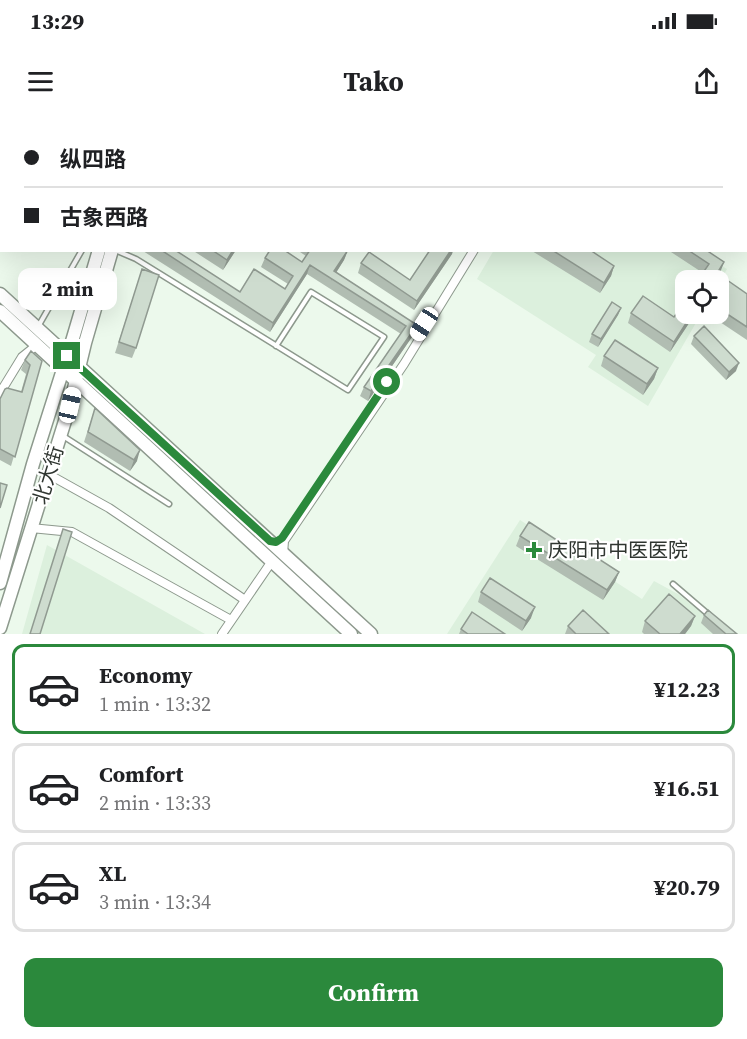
<!DOCTYPE html>
<meta charset="utf-8">
<style>
body{margin:0;font-family:"Source Serif 4","Noto Sans SC",serif;background:#f2f2f2;color:#202124;height:100vh;display:flex;flex-direction:column;font-size:22px;white-space:nowrap}
*{box-sizing:border-box;margin:0}
p{font-size:20px;color:#757577}
.icon{flex:none;width:33px;height:33px;fill:none;stroke:currentColor;stroke-width:2;stroke-linecap:round;stroke-linejoin:round}
.map{position:relative;height:514px;overflow:hidden}
.sheet{display:flex;flex-direction:column;background:#fff;flex:1}
.sheet>*{flex:none}
.guide{position:absolute;left:0px;top:0px;width:747px;height:132px;box-shadow:0 6px 24px #0002;display:grid;align-content:center;height:132px;padding:0 24px;background:#fff}
.fabs{position:absolute;left:675px;top:150px;display:grid;gap:12px}
.fabs a{display:grid;place-items:center;width:54px;height:54px;border-radius:12px;background:#fff;box-shadow:0 6px 24px #0002;font-size:30px}
.end{position:absolute;width:27px;height:27px;margin:-14px;border:8px solid #2b893c;background:#fff;box-shadow:0 0 0 3px #fff}
.from{border-radius:50%}
.bubble{position:absolute;height:42px;border-radius:12px;background:#fff;box-shadow:0 6px 24px #0002;font-size:20px;font-weight:700;line-height:42px;text-align:center}
.car{position:absolute;width:18px;height:36px;margin:-18px -9px;border-radius:8px;box-shadow:0 0 4px 2px #0007;background:linear-gradient(#fff 24%,#345 0 40%,#fff 0 76%,#345 0 86%,#fff 0)}
.guide b{display:flex;align-items:center;gap:21px;height:57px;font-size:22px}
.guide b+b{border-top:2px solid #e0e0e0}
.guide i{width:15px;height:15px;background:#202124}
ul{padding:10px 0 0;list-style:none}
li{display:flex;align-items:center;gap:18px;height:90px;margin:0 12px 9px;padding:0 12px;border:3px solid #e0e0e0;border-radius:12px}
li div{flex:1}
li b{display:block;font-size:22px}
li em{font-style:normal;font-weight:700}
li.on{border-color:#2b893c}
li>.icon{width:54px;height:54px;stroke-width:1.5}
.cta{display:flex;gap:12px;margin-top:auto;padding:12px 24px}
.cta a{flex:1;height:69px;border-radius:12px;background:#2b893c;color:#fff;font-size:24px;font-weight:700;line-height:69px;text-align:center}
.status{display:flex;justify-content:space-between;align-items:center;height:42px;padding:0 30px;background:#fff;direction:ltr}
.status svg{height:16px;fill:currentColor}
header{display:flex;justify-content:space-between;align-items:center;height:78px;padding:0 24px;background:#fff;font-size:27px;font-weight:700}
.map>svg:first-child{display:block}
.built{fill:#dcf0dd}
.lines{fill:none;stroke-linecap:round;stroke-linejoin:round}
.lane-casing{stroke:#8d998d;stroke-width:7}
.street-casing{stroke:#8d998d;stroke-width:10}
.secondary-casing{stroke:#8d998d;stroke-width:14}
.primary-casing{stroke:#8d998d;stroke-width:15}
.lane{stroke:#fff;stroke-width:4}
.street{stroke:#fff;stroke-width:8}
.secondary{stroke:#fff;stroke-width:10}
.primary{stroke:#fff;stroke-width:12}
.wall{fill:#b1bdb2}
.shaded-wall{fill:#909a91}
.building{fill:#cedccf;stroke:#909a91;stroke-width:1.5}
.route{stroke:#2b893c;stroke-width:8}
.poi-dot{fill:#2b893c;stroke:#fff;stroke-width:2}
.labels{text-anchor:middle;dominant-baseline:central;stroke-width:4.5;stroke-linejoin:round;paint-order:stroke}
.street-label{font-size:20px;fill:#2f3530;stroke:#fff}
.poi-label{font-size:20px;fill:#2f3530;stroke:#fff;text-anchor:start}
</style>
<div class="status"><b>13:29</b><svg viewBox="0 0 49 12"><path d="M0 12V9h3v3zM5 12V6h3v6zM10 12V3h3v9zM15 12V0h3v12zM26 1h20v11H26zM47 4h2v5h-2z"/></svg></div>
<header><svg class="icon" aria-label="menu" viewBox="0 0 24 24"><path d="M4 6h16M4 12h16M4 18h16"/></svg>Tako<svg class="icon" aria-label="share" viewBox="0 0 24 24"><path d="M12 15V3M7 8l5-5 5 5M5 13v7h14v-7"/></svg></header>
<div class="map">
<svg width="747" height="514" viewBox="0 0 747 514">
<rect width="100%" height="100%" fill="#ecf9ec"/>
<!-- built -->
<path class="built" d="M494 130 697 131 727 149 719 163 718 160H686V194H701L648 286 588 247 596 235 477 159Z
M520 400 642 479 654 461 678 474 728 514H447Z
M47 425 205 514H22Z"/>
<g class="lines">
<defs>
<path id="lane" d="M115 130 136 139 348 270 384 217 311 172 276 226
M39 205 82 130
M63 316 169 384
M673 464 708 494"/>
<path id="street" d="M482 2 483 0
M0 273 22 237 37 225
M48 354 109 388 245 480
M31 408 72 412 231 500
M283 434 284 421 404 244 474 130
M222 514 272 441"/>
<path id="secondary" d="M527 0 530 2
M542 0 545 2
M746 101 747 102"/>
<path id="primary" d="M138 2V0
M152 2 153 0
M0 174 371 514
M0 191 351 514
M0 463 33 344 73 218 99 130
M0 508 70 285 85 223 112 130"/>
</defs>
<!-- lane casing -->
<use href="#lane" class="lane-casing"/>
<!-- street casing -->
<use href="#street" class="street-casing"/>
<!-- secondary casing -->
<use href="#secondary" class="secondary-casing"/>
<!-- primary casing -->
<use href="#primary" class="primary-casing"/>
<!-- lane -->
<use href="#lane" class="lane"/>
<!-- street -->
<use href="#street" class="street"/>
<!-- secondary -->
<use href="#secondary" class="secondary"/>
<!-- primary -->
<use href="#primary" class="primary"/>
</g>
<!-- wall -->
<path class="wall" d="M89 0H100L99 2H91Z
M261 0H306V2H263Z
M731 0H747V8L746 7V2H734Z
M746 15 747 16V44L746 43Z
M746 47 747 48V74L746 73Z
M2 94V110L0 109V96Z
M175 130 240 172 285 169 288 164 261 147 265 138 302 142 306 136 297 130H348L344 140 336 152 417 205 414 214 368 281 360 276 364 267 401 214 307 154 270 212 143 131Z
M192 130H236L223 150Z
M430 130H453L452 134 414 190 358 153 361 143 410 160Z
M590 130 614 146 611 156 600 173 532 131Z
M671 130H706L720 153H703L671 132Z
M142 149 136 228 132 238 115 233Z
M718 173 747 174V220L708 194H718Z
M621 188 618 195 598 227 589 222 592 214Z
M631 193 674 197 686 194H695L670 232 628 203Z
M694 216 736 251 726 260 691 224Z
M604 236 658 248 654 259 643 275 601 246Z
M25 240 42 241 11 346 0 340V279L21 272 26 254 21 250Z
M95 288 137 341 130 351 84 322Z
M520 416 581 436 619 452 615 462 603 480 516 426Z
M481 472 531 498 522 511 478 482Z
M704 495 737 514H713L701 503Z
M695 496 691 506 685 514H644L642 512 645 501Z
M568 506 609 514H565Z
M461 509 505 514H459Z"/>
<!-- shaded-wall -->
<path class="shaded-wall" d="M233 130H236L223 150 227 140Z
M348 130 344 140 331 161 334 151Z
M451 130H453L452 134 414 190 417 181Z
M724 142 720 153 715 160H713Z
M310 145 307 154 270 212 273 203Z
M614 146 611 156 600 173 604 163Z
M621 188 618 195 598 227 601 219Z
M692 194H695L670 232 674 222Z
M417 205 414 214 368 281 371 271Z
M739 243 736 251 726 260 729 252Z
M658 248 654 259 643 275 647 264Z
M140 330 137 341 130 351 134 340Z
M619 452 615 462 603 480 607 470Z
M535 487 531 498 522 511 526 501Z
M695 496 691 506 685 514H680Z"/>
<!-- building -->
<path class="building" d="M280 0H304L303 2H282Z
M322 0H371L374 2H324Z
M420 0H443L446 2H420Z
M485 0H518L521 2H488Z
M692 0H715L718 2H691Z
M746 15 747 16V31H746Z
M0 46 2 47V63L0 66Z
M746 47 747 48V64L746 63Z
M161 130H175L240 172 254 149 285 169 293 156 265 138 270 130H284L302 142 310 130H348L334 151 417 205 371 271 364 267 406 206 310 145 273 203Z
M212 130H233L227 140Z
M430 130H451L417 181 361 143 369 132 410 160Z
M552 130H590L614 146 604 163Z
M688 130H706L724 142 713 160H698L709 144Z
M142 149 159 155 136 228 119 222Z
M727 160 747 174V207L718 188V173Z
M643 176 674 197 686 180V194H692L674 222 631 193Z
M612 182 621 188 601 219 592 214Z
M704 206 739 243 729 252 694 216Z
M615 220 658 248 647 264 604 236Z
M31 231 42 241 15 337 0 329V279L5 269 7 268 22 272 30 245 25 240Z
M95 288 140 330 134 340 88 312Z
M0 363 7 365 0 388Z
M529 402 581 436 585 430 619 452 607 470 520 416Z
M63 409 72 412 40 514H30Z
M490 458 535 487 526 501 481 472Z
M669 474 695 496 680 514H660L645 501Z
M583 490 609 514H576L568 506Z
M708 490 737 514H726L704 495Z
M472 492 505 514H468L461 509Z"/>
<g class="lines">
<!-- route -->
<path class="route" d="M67 236 270 421 276 422 282 418 387 262"/>
</g>
<!-- markers -->
<path class="poi-dot" d="M531 421h6v6h6v6h-6v6h-6v-6h-6v-6h6z"/>
<g class="labels">
<!-- street labels -->
<g class="street-label">
<text transform="translate(48 355) rotate(-73)">北大街</text>
</g>
<!-- poi labels -->
<g class="poi-label">
<text x="548" y="430">庆阳市中医医院</text>
</g>
</g>
</svg>
<div class="fabs">
<a><svg class="icon" aria-label="locate" viewBox="0 0 24 24"><circle cx="12" cy="12" r="6"/><path d="M12 2v4M12 18v4M2 12h4M18 12h4"/></svg></a>
</div>
<i class="end from" style="left:387px;top:262px"></i>
<i class="end" style="left:67px;top:236px"></i>
<div class="bubble" style="left:18px;top:148px;width:99px">2 min</div>
<i class="car" style="left:424px;top:204px;rotate:213deg"></i>
<i class="car" style="left:70px;top:285px;rotate:13deg"></i>
<div class="guide">
<b><i class="from"></i>纵四路</b>
<b><i></i>古象西路</b>
</div>
</div>
<section class="sheet">
<ul>
<li class="on"><svg class="icon" aria-label="car" viewBox="0 0 24 24"><path d="M5 17H2v-5l4-1 3-4h7l3 4 3 1v5h-3M9 17h6M6 11h13"/><circle cx="7" cy="17" r="2"/><circle cx="17" cy="17" r="2"/></svg><div><b>Economy</b><p>1 min · 13:32</p></div><em>¥12.23</em></li>
<li><svg class="icon" aria-label="car" viewBox="0 0 24 24"><path d="M5 17H2v-5l4-1 3-4h7l3 4 3 1v5h-3M9 17h6M6 11h13"/><circle cx="7" cy="17" r="2"/><circle cx="17" cy="17" r="2"/></svg><div><b>Comfort</b><p>2 min · 13:33</p></div><em>¥16.51</em></li>
<li><svg class="icon" aria-label="car" viewBox="0 0 24 24"><path d="M5 17H2v-5l4-1 3-4h7l3 4 3 1v5h-3M9 17h6M6 11h13"/><circle cx="7" cy="17" r="2"/><circle cx="17" cy="17" r="2"/></svg><div><b>XL</b><p>3 min · 13:34</p></div><em>¥20.79</em></li>
</ul>
<div class="cta"><a>Confirm</a></div>
</section>
